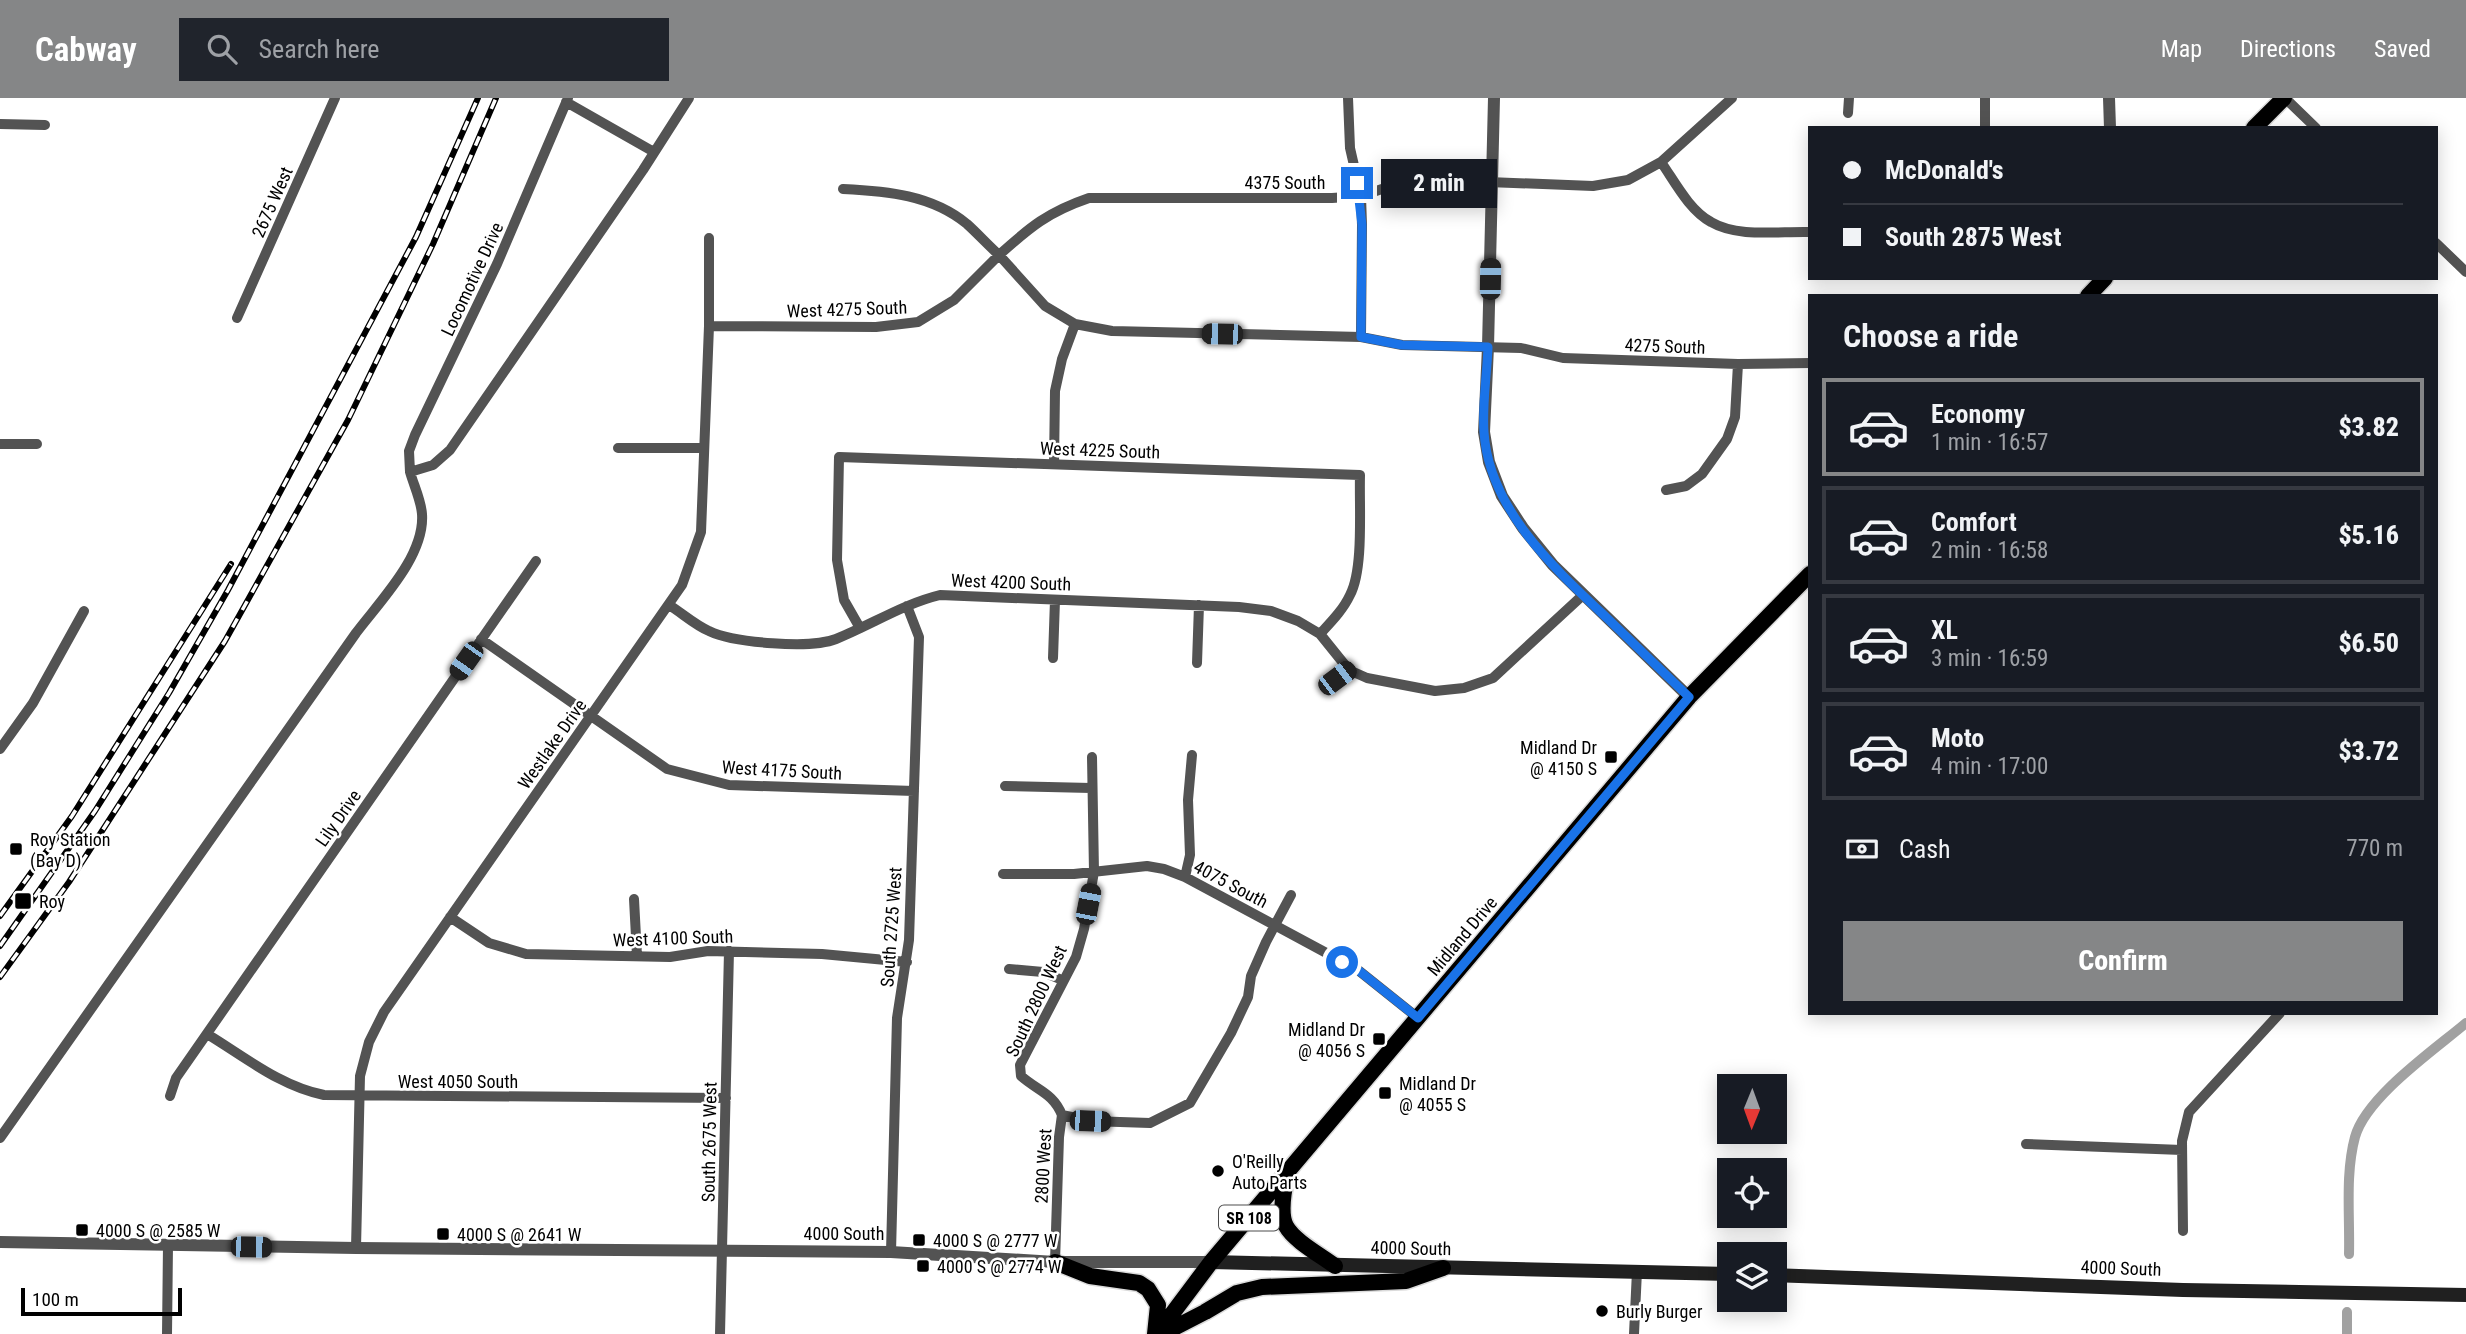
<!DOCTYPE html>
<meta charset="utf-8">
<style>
body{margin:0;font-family:"Roboto Condensed",sans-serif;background:#20242c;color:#f1f3f6;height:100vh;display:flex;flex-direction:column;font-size:26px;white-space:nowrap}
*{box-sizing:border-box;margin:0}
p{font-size:23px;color:#9ea1a6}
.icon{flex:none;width:38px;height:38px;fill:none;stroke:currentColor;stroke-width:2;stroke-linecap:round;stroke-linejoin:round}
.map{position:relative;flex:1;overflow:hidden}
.details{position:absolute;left:1808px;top:196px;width:630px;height:721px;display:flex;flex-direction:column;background:#171b24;border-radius:0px;box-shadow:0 4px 18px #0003}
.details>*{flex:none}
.top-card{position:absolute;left:1808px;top:28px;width:630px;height:154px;border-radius:0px;box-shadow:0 4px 18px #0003;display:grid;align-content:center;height:154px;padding:0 35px;background:#171b24}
.needle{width:46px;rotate:181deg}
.tools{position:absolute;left:1717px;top:976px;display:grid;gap:14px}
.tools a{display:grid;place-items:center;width:70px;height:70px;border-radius:0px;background:#171b24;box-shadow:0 4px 18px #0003;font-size:35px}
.scale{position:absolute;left:21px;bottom:18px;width:161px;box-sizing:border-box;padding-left:7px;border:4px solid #000;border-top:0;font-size:19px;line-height:24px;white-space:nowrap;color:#000;-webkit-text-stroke:5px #fff;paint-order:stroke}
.end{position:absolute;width:32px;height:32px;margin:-16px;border:9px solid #1a73e8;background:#fff;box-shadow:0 0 0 4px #fff}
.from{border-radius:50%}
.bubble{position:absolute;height:49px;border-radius:0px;background:#171b24;box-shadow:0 4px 18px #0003;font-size:23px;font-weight:800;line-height:49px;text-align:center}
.car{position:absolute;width:21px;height:42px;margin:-21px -10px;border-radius:9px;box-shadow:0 0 5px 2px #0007;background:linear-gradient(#222 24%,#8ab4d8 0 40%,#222 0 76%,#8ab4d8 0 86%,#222 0)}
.top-card b{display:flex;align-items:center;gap:24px;height:66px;font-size:26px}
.top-card b+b{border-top:2px solid #363941}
.top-card i{width:18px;height:18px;background:#f1f3f6}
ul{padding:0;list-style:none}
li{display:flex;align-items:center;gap:21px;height:98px;margin:0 14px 10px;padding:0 21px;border:4px solid #363941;border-radius:0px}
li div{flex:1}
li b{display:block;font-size:26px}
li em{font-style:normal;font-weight:800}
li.selected{border-color:#858687}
li>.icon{width:63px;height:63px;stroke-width:1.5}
h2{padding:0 35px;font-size:32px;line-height:84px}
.pay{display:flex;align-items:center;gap:18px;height:77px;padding:0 35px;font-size:26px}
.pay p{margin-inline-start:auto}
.button{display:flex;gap:14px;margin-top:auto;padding:14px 35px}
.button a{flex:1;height:80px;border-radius:0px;background:#858687;color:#fff;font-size:28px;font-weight:800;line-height:80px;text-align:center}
header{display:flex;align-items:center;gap:42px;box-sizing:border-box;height:98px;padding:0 35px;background:#858687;color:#fff}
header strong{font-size:33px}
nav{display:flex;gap:38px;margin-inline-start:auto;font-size:24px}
.search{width:490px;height:63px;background:#20242c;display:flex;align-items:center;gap:18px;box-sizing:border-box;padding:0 24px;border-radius:0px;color:#9ea1a6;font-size:26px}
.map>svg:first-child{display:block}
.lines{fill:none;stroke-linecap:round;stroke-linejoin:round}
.canal{stroke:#a1a1a1;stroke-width:10}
.primary-casing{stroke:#dbdbdb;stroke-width:19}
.minor{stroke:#535353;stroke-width:10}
.tertiary{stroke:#535353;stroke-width:12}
.secondary{stroke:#202020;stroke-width:14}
.primary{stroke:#000;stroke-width:16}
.rail-casing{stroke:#000;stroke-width:6}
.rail{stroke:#fff;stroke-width:3.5;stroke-dasharray:10;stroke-linecap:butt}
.route{stroke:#1a73e8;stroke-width:9}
.poi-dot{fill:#000;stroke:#fff;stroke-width:2.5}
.labels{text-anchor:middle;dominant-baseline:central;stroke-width:5;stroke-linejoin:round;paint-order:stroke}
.shield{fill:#fff;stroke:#4c4c4c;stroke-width:2}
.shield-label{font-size:16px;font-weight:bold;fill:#000}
.street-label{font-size:18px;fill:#000;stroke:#fff}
.poi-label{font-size:18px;fill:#000;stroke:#fff;text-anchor:start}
</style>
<header>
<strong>Cabway</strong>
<div class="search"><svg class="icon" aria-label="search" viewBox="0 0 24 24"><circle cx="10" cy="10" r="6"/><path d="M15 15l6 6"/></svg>Search here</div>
<nav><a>Map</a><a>Directions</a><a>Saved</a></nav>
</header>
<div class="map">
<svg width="2466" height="1236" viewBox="0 0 2466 1236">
<rect width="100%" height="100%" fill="#fff"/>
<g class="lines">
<!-- canal -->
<path class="canal" d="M2349 1156C2350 1118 2345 1076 2355 1039 2366 999 2434 952 2466 925
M2347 1236V1214"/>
<defs>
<path id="primary" d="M2254 30 2284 0
M2088 198 2105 180
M1287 1077C1284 1091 1279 1115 1286 1128 1294 1143 1322 1158 1335 1168
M1055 1164 1090 1178 1139 1185 1148 1191 1158 1207 1155 1236
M1157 1236 1211 1164 1689 599 1810 476
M1162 1236 1205 1214 1237 1195 1262 1189 1406 1183 1443 1170"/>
</defs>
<!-- primary casing -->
<use href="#primary" class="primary-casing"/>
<!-- minor -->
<path class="minor" d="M1348 0 1350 50 1361 98 1362 127 1361 239
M2285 0 2316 30
M566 4 654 54
M1848 15 1849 0
M0 26 45 27
M1985 30V0
M1661 64C1675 84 1689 112 1711 124 1738 140 1779 133 1810 134
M843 91C887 93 932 97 967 126 978 136 988 147 999 157 1030 129 1048 114 1089 100H1332L1361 98 1412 81 1593 88 1628 82 1661 64 1732 0
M2436 145 2466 174
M237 220 335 0
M709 228 876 229 918 224 954 202 999 157 1045 208 1075 226 1112 233 1361 239 1402 247 1521 250 1563 260 1738 266 1810 265
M0 346H37
M618 350H704
M1054 366 1055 293 1062 261 1075 226
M410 374 409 353 415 337 497 166 568 0
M1666 392 1686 388 1702 376 1727 341 1735 319 1738 266
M669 507C682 515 695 527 709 533 734 545 811 551 836 541 871 527 903 506 940 497L1239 509 1271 513 1298 523 1320 536 1349 572 1367 580 1435 593 1464 590 1493 580 1583 497
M860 530 844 502 837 462 839 359 1360 377C1359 408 1364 471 1350 497 1343 512 1331 524 1320 536
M481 541 667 671 729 687 914 693
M1053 560 1055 502
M1197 565 1199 507
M1337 581 1349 572
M0 651 33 605 84 513
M1005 688 1091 690
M1003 776H1074L1147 768 1164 771 1185 779 1358 872 1418 920
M1185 779 1190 757 1188 702 1192 657
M634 801 637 858
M450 819 489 845 526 856 670 859 708 853 822 856 907 864
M1009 871 1043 874 1062 882
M207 936C245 959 280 988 324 997L726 1000
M170 998 176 980 536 463
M1062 1017C1053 995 1038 993 1021 978L1020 967 1076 859 1084 831 1094 774 1092 659
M1062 1017 1090 1023 1150 1025 1190 1005 1231 935 1248 899 1251 878 1266 844 1291 797
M0 1040 356 535C380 503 425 458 422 416 421 402 414 388 410 374L433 367 450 352 643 72 689 0
M2026 1046 2182 1052
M2183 1133 2182 1043 2189 1014 2280 915
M356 1150 360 978 369 944 384 914 682 487 701 434 709 228V140
M891 1154 897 920 909 842 919 539 907 508
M1055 1164 1059 1039 1062 1017
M167 1236 168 1147
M720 1236 729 853
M1634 1236 1637 1173"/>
<!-- tertiary -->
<path class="tertiary" d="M1494 0 1488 249 1484 334 1489 364 1502 398 1523 430 1553 467 1689 599
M2109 0 2110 30
M0 1144 356 1150 891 1154 1055 1164H1211"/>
<!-- secondary -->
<path class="secondary" d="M1211 1164 1729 1176
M1774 1177 2183 1192 2466 1197"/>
<!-- primary -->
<use href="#primary" class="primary"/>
<defs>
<path id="rail" d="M0 818 72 718 231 466
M0 848 95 713 169 595 228 492 416 139 478 0
M0 879 69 784 225 543 348 322 433 146 496 0"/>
</defs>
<!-- rail casing -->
<use href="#rail" class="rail-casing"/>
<!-- rail -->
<use href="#rail" class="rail"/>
</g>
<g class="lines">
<!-- route -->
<path class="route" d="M1342 864 1358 872 1418 920 1689 599C1662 573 1635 547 1608 521 1555 471 1489 412 1484 334 1482 307 1487 277 1488 249L1402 247 1361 239 1362 127 1357 85"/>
</g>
<!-- markers -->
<g class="poi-dot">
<rect x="1604" y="652" width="14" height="14" rx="3.5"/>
<rect x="9" y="744" width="14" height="14" rx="3.5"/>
<rect x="14" y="794" width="18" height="18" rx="3.5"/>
<rect x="1372" y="934" width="14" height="14" rx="3.5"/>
<rect x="1378" y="988" width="14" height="14" rx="3.5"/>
<circle cx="1218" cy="1073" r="7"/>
<rect x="75" y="1125" width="14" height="14" rx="3.5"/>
<rect x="436" y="1129" width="14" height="14" rx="3.5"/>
<rect x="912" y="1135" width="14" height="14" rx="3.5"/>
<rect x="916" y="1161" width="14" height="14" rx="3.5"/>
<circle cx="1602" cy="1213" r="7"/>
</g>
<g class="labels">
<!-- shield labels -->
<rect class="shield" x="1219" y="1107.5" width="60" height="25" rx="5"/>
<g class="shield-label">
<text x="1249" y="1120">SR 108</text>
</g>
<!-- street labels -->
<g class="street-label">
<text x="1285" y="84">4375 South</text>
<text transform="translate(272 104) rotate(-66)">2675 West</text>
<text transform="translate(472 181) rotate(-65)">Locomotive Drive</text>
<text transform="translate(847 211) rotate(-2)">West 4275 South</text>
<text transform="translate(1665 248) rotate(2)">4275 South</text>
<text transform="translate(1100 352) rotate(2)">West 4225 South</text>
<text transform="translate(1011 484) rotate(2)">West 4200 South</text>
<text transform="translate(552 646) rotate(-55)">Westlake Drive</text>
<text transform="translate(782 672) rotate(3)">West 4175 South</text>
<text transform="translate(338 720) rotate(-55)">Lily Drive</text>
<text transform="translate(1231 786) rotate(28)">4075 South</text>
<text transform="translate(891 829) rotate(-86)">South 2725 West</text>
<text transform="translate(1462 838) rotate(-50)">Midland Drive</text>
<text transform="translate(673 840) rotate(-2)">West 4100 South</text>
<text transform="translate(1036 903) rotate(-65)">South 2800 West</text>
<text x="458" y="983">West 4050 South</text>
<text transform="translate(709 1044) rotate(-89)">South 2675 West</text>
<text transform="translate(1043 1068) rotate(-87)">2800 West</text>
<text x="844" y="1135">4000 South</text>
<text transform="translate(1411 1150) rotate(1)">4000 South</text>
<text transform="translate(2121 1170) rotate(2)">4000 South</text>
</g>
<!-- poi labels -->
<g class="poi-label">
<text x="1597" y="649" text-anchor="end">Midland Dr<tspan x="1597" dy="21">@ 4150 S</tspan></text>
<text x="30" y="741">Roy Station<tspan x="30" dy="21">(Bay D)</tspan></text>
<text x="39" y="803">Roy</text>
<text x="1365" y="931" text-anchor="end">Midland Dr<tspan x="1365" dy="21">@ 4056 S</tspan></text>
<text x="1399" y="985">Midland Dr<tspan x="1399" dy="21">@ 4055 S</tspan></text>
<text x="1232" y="1063">O'Reilly<tspan x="1232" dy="21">Auto Parts</tspan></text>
<text x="96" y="1132">4000 S @ 2585 W</text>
<text x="457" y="1136">4000 S @ 2641 W</text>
<text x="933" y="1142">4000 S @ 2777 W</text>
<text x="937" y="1168">4000 S @ 2774 W</text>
<text x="1616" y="1213">Burly Burger</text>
</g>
</g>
</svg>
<div class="tools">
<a><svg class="needle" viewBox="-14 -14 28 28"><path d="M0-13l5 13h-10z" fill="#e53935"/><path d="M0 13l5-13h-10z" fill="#9ea1a6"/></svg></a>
<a><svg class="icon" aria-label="locate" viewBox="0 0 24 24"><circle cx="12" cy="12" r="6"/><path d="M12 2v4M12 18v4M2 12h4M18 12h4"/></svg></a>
<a><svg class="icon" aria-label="layers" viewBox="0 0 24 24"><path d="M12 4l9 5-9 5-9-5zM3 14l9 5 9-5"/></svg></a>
</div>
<div class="scale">100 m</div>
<i class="end from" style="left:1342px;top:864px"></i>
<i class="end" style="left:1357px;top:85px"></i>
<div class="bubble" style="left:1381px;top:61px;width:116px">2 min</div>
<i class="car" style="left:1490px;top:181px;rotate:1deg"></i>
<i class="car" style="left:1222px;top:236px;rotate:271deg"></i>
<i class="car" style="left:466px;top:563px;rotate:215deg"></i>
<i class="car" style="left:1337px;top:580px;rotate:53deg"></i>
<i class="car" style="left:1088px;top:806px;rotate:11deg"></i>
<i class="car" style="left:1090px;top:1023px;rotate:92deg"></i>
<i class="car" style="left:251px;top:1149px;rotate:91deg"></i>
<div class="top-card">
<b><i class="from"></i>McDonald's</b>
<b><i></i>South 2875 West</b>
</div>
<section class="details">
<h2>Choose a ride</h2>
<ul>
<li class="selected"><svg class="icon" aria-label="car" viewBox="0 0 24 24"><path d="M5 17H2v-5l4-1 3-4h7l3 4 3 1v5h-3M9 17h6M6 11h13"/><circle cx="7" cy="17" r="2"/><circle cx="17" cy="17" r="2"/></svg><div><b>Economy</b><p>1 min · 16:57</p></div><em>$3.82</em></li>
<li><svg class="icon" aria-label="car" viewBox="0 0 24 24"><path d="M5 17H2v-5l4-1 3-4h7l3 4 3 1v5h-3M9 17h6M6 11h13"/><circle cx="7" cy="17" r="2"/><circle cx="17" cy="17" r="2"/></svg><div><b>Comfort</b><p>2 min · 16:58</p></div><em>$5.16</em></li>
<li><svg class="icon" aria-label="car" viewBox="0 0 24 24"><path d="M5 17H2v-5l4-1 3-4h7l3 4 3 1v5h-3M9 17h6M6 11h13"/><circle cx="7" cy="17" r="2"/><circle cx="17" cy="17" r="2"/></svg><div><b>XL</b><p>3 min · 16:59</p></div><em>$6.50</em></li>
<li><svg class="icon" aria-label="car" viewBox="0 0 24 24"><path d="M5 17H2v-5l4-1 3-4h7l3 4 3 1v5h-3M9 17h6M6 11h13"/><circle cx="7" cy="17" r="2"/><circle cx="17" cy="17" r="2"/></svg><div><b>Moto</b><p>4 min · 17:00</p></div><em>$3.72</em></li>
</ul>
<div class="pay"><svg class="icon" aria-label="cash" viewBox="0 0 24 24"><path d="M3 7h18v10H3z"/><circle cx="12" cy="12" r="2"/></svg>Cash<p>770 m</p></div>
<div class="button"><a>Confirm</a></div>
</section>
</div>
